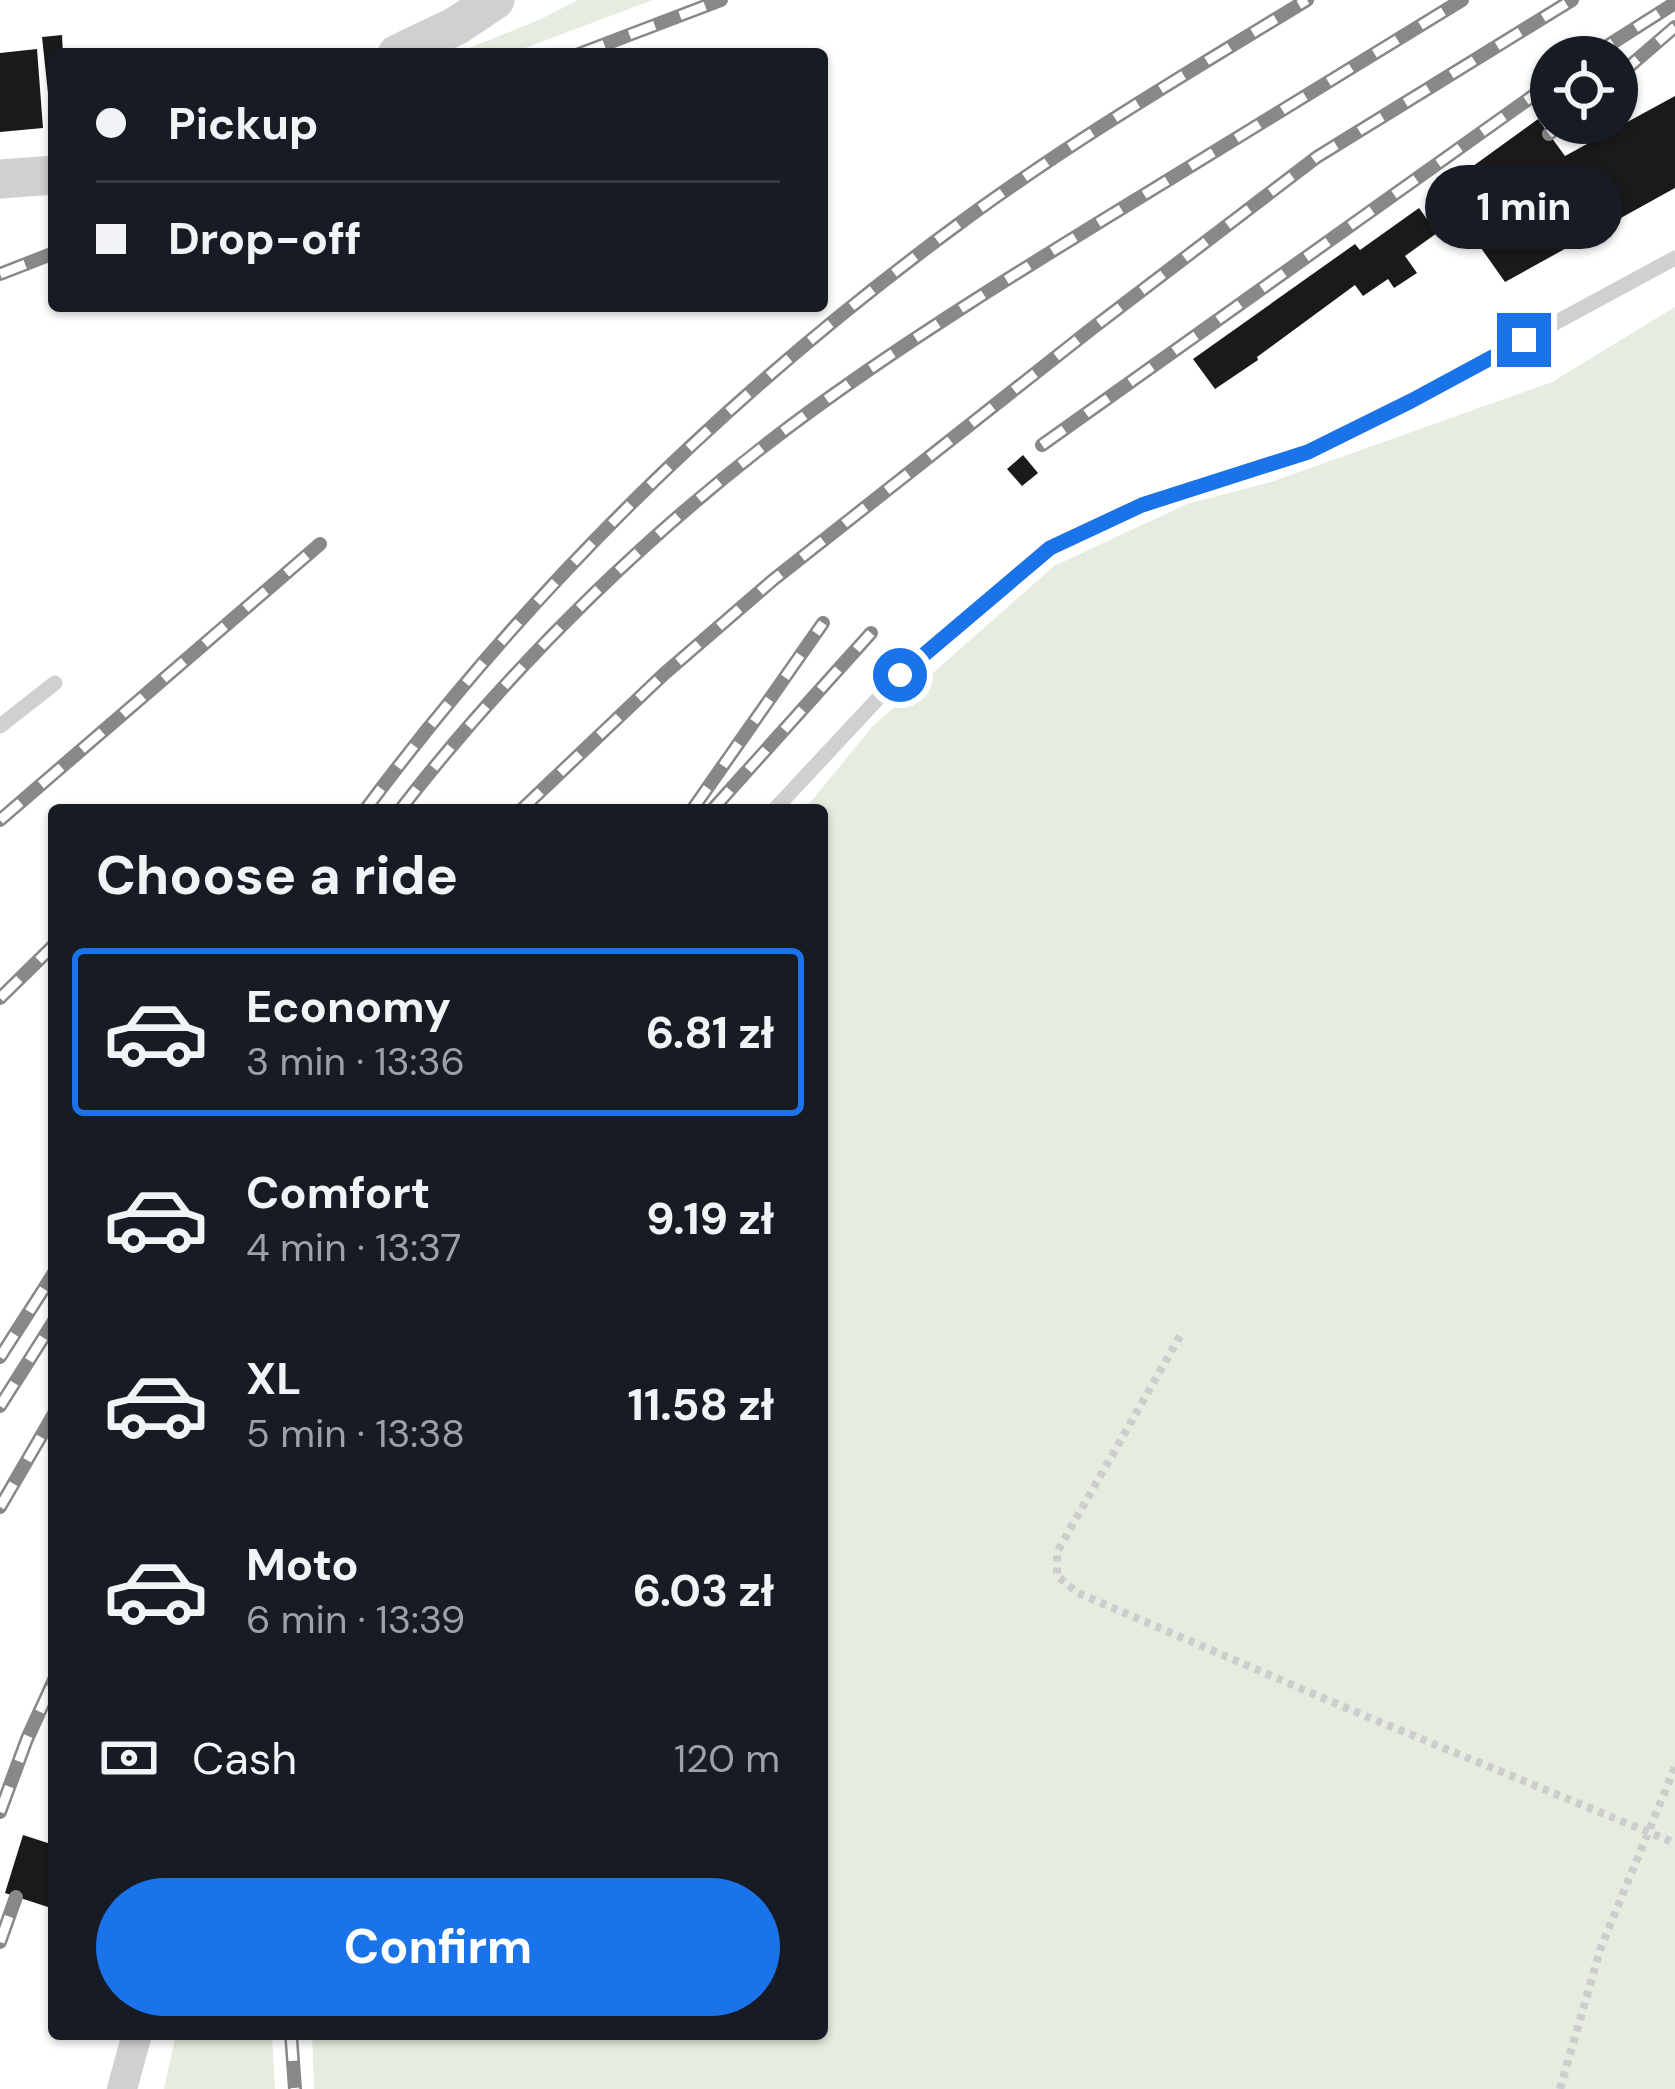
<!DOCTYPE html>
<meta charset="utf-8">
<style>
body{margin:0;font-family:"DM Sans",sans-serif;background:#20242c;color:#f1f3f6;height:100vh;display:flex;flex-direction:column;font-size:45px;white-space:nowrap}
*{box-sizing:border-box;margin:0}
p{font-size:39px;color:#9ea1a6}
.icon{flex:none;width:66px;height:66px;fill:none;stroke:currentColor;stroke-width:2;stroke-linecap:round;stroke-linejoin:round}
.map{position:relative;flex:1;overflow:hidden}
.drawer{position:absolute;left:48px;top:804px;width:780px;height:1236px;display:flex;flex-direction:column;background:#171b24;border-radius:12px;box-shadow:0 3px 9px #0004}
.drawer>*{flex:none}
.banner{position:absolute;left:48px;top:48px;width:780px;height:264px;border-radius:12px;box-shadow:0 3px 9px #0004;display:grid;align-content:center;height:264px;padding:0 48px;background:#171b24}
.tools{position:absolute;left:1530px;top:36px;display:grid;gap:24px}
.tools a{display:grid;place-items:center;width:108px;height:108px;border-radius:50%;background:#171b24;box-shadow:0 3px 9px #0004;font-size:60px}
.end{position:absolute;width:54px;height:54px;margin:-27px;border:15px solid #1a73e8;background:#fff;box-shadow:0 0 0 6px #fff}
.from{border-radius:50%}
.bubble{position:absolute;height:84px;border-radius:42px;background:#171b24;box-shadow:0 3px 9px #0004;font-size:39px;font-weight:700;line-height:84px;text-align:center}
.banner b{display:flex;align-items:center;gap:42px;height:114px;font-size:45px}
.banner b+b{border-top:3px solid #363941}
.banner i{width:30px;height:30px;background:#f1f3f6}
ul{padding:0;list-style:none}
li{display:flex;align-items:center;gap:36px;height:168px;margin:0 24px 18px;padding:0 24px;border:6px solid transparent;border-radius:12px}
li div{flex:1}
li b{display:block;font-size:45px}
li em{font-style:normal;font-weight:700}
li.active{border-color:#1a73e8}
li>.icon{width:108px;height:108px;stroke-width:1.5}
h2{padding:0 48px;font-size:54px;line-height:144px}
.pay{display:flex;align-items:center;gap:30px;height:132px;padding:0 48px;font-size:45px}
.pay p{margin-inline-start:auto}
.action{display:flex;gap:24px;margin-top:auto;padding:24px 48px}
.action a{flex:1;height:138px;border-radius:72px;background:#1a73e8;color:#fff;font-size:48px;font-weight:700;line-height:138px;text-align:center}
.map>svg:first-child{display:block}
.green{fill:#e6ecdf}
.building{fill:#1a1a1a}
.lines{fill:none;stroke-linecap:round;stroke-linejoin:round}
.path{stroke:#cdcdcd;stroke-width:8;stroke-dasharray:6 6;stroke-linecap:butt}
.service{stroke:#d0d0d0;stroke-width:15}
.minor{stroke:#d0d0d0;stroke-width:30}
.tertiary{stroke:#d0d0d0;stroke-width:39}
.rail-casing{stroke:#888;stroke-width:14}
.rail{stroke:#fff;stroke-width:9;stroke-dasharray:27;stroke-linecap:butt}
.route{stroke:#1a73e8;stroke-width:15}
</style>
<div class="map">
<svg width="1675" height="2089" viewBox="0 0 1675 2089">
<rect width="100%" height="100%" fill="#fff"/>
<!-- green -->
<path class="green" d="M578 0H653L509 54H455L541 19Z
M1675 307V2089H314L312 2034H822V810H804L873 726 1054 566 1187 504 1271 482 1552 382Z
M176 2034H272L275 2089H164Z"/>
<!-- building -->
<path class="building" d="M62 35 63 54H54V121H51L42 37Z
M37 49 43 128 0 132V53Z
M1675 96V188L1505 282 1440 190 1538 119 1565 156Z
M1419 208 1437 233 1405 256 1417 273 1394 288 1388 279 1363 296 1355 285 1257 357 1258 360 1215 389 1193 359 1355 244 1360 250Z
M1023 455 1038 473 1022 486 1007 469Z
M23 1835 54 1845V1909L5 1893Z"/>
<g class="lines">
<!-- path -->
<path class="path" d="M1180 1336 1057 1552V1576L1078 1593 1351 1710 1675 1843
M1560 2089 1601 1947 1675 1767"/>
<!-- service -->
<path class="service" d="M0 726 55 683
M774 810 900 675 1050 548 1142 505 1308 452 1411 401 1675 258"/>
<!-- minor -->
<path class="minor" d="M122 2089 137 2034"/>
<!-- tertiary -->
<path class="tertiary" d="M397 54 456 26 495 0
M0 179 54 175"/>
<defs>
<path id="rail" d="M579 54 721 0
M1590 57 1675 3
M1617 77 1675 27
M1549 134 1562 123
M0 274 54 253
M1042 445 1551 83
M365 810C531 587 732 391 956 226 1068 143 1189 72 1307 0
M400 810C518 658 660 520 816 407 917 334 1023 269 1129 204 1240 136 1351 68 1462 0
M521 810 664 674 773 580 1090 330 1317 157 1572 0
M692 810 823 623
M712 810 871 633
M0 820 320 544
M0 998 54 945
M0 1357 54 1273
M0 1406 54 1321
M0 1507 54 1414
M0 1812 27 1739 54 1680
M0 1942 16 1897
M291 2034 295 2089"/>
</defs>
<!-- rail casing -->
<use href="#rail" class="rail-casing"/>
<!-- rail -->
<use href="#rail" class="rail"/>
</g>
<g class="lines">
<!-- route -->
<path class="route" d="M900 675 1050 548 1142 505 1308 452 1411 401 1524 340"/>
</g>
</svg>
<div class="tools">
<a><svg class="icon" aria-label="locate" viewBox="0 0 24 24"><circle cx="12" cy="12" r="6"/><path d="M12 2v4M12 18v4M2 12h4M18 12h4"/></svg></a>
</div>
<i class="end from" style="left:900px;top:675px"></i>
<i class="end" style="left:1524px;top:340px"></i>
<div class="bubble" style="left:1425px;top:165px;width:198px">1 min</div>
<div class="banner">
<b><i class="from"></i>Pickup</b>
<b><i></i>Drop-off</b>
</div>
<section class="drawer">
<h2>Choose a ride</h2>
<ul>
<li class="active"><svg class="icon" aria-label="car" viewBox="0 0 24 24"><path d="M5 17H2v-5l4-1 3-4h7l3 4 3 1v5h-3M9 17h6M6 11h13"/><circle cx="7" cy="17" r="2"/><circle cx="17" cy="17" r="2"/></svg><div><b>Economy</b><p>3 min · 13:36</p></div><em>6.81 zł</em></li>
<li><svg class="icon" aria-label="car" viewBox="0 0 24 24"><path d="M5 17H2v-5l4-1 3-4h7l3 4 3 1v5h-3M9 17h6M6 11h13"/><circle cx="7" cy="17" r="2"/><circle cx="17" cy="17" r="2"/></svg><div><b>Comfort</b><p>4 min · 13:37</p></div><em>9.19 zł</em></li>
<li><svg class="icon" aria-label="car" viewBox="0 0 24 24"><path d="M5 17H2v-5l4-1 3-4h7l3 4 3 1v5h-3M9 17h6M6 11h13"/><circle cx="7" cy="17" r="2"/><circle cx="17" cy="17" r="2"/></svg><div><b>XL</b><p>5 min · 13:38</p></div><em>11.58 zł</em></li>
<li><svg class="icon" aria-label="car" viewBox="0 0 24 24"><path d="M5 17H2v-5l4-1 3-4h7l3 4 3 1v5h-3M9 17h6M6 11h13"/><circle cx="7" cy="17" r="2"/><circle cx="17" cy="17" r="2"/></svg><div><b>Moto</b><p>6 min · 13:39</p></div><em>6.03 zł</em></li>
</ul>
<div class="pay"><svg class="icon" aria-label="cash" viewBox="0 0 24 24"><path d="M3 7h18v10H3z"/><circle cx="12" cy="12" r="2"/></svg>Cash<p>120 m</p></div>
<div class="action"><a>Confirm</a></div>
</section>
</div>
